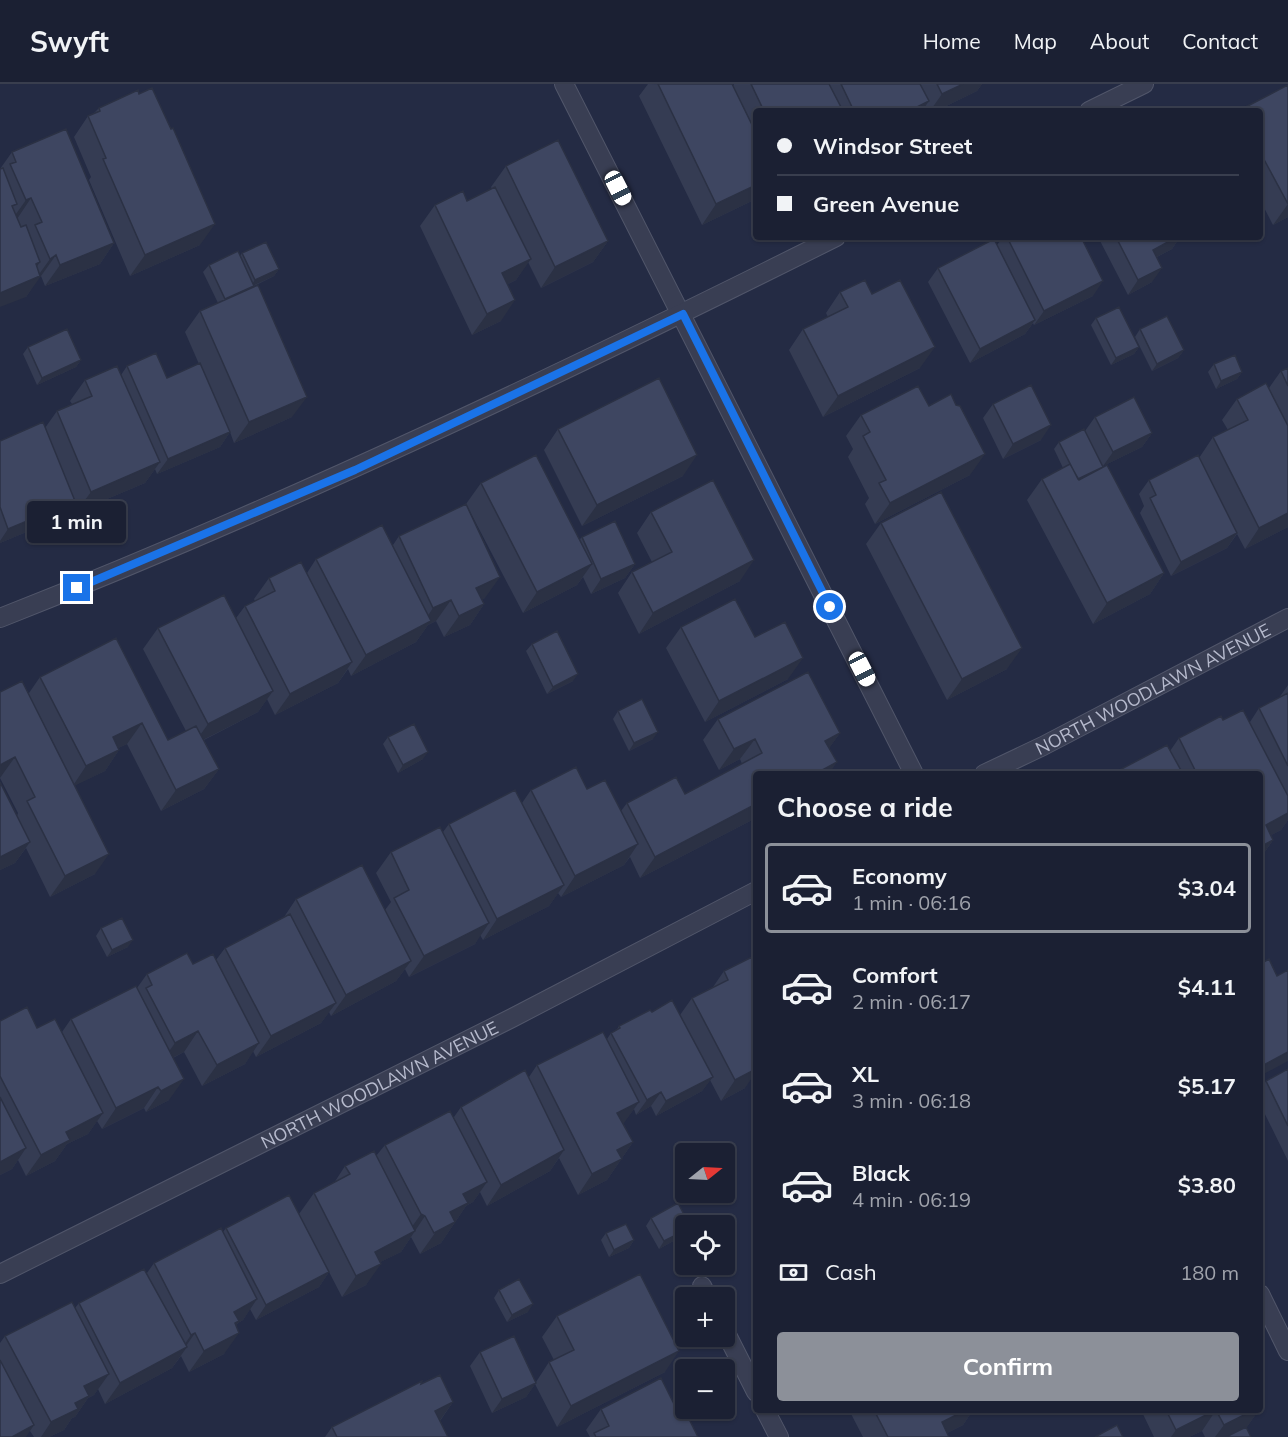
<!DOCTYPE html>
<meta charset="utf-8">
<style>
body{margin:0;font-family:Mulish,sans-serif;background:#24283b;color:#f1f3f6;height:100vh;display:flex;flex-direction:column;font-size:22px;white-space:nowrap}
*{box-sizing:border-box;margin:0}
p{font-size:20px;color:#a0a3ac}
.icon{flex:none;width:33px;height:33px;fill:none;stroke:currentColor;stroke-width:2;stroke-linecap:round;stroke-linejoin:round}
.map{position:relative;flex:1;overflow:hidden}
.side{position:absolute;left:753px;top:687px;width:510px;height:642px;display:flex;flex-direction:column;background:#1b2033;border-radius:6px;box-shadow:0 2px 4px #0004,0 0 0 2px #393e4e}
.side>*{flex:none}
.banner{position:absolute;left:753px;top:24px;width:510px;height:132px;border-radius:6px;box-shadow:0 2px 4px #0004,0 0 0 2px #393e4e;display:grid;align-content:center;height:132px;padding:0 24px;background:#1b2033}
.needle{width:39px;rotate:72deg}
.fabs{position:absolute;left:675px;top:1059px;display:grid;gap:12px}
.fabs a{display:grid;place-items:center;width:60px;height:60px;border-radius:6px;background:#1b2033;box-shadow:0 2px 4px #0004,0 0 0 2px #393e4e;font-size:30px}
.end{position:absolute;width:27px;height:27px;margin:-14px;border:8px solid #1a73e8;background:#fff;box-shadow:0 0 0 3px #fff}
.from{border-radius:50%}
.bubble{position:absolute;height:42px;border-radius:6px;background:#1b2033;box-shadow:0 2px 4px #0004,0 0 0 2px #393e4e;font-size:20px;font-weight:700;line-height:42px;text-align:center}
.car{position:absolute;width:18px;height:36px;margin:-18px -9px;border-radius:8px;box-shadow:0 0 4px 2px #0007;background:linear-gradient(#fff 24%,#345 0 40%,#fff 0 76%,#345 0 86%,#fff 0)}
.banner b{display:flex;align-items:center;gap:21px;height:57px;font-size:22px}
.banner b+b{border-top:2px solid #393e4e}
.banner i{width:15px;height:15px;background:#f1f3f6}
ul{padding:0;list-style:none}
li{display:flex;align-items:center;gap:18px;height:90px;margin:0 12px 9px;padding:0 12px;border:3px solid transparent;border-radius:6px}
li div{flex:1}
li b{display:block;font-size:22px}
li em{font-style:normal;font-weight:700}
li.selected{border-color:#8c9099}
li>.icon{width:54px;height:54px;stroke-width:1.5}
h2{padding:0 24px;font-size:27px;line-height:72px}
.pay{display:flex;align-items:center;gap:15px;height:66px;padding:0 24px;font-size:22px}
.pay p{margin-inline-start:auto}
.button{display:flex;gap:12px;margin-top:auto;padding:12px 24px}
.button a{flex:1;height:69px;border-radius:6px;background:#8c9099;color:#fff;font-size:24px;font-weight:700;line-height:69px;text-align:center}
header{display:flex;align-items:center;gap:36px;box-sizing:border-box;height:84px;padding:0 30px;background:#1b2033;border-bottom:2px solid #393e4e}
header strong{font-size:28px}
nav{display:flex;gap:33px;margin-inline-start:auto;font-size:21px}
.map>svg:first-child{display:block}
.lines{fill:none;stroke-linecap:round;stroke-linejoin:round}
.minor-casing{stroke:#51566a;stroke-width:20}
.minor{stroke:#393e53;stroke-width:18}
.wall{fill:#353c53}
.shaded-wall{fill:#2b3144}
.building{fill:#3e4661;stroke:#2b3144;stroke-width:1.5}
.route{stroke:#1a73e8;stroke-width:8}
.labels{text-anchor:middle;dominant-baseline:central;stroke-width:6;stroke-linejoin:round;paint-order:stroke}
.street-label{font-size:18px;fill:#b6bacd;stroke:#1d2338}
</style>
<header>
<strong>Swyft</strong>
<nav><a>Home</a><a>Map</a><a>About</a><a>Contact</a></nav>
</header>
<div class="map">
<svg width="1288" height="1353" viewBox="0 0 1288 1353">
<rect width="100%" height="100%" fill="#242b44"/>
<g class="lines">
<defs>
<g id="minor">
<path d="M564 0 914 690"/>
<path d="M1089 27 1144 0"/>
<path d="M0 534C285 422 562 290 836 153"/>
<path id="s1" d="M984 690 1043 662 1288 534"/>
<path id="s2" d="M0 1190 512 934 756 807"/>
<path d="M702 1202 708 1214"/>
<path d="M1260 1210 1288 1267"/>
<path d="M724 1245 756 1308"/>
<path d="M765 1326 779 1353"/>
</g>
</defs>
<!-- minor casing -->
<use href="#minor" class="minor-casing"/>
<!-- minor -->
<use href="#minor" class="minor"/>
</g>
<!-- wall -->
<path class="wall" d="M648 0 733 2 734 0H982L977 7 936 27H926L924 24 922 27H756V115L702 141 639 12Z
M1288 1V133L1273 141 1260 116V27Z
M139 10 200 161 130 192 89 96 91 93 74 53 88 32 94 29 99 24Z
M12 68 114 159 100 180 45 202 41 192 39 193 26 213 0 85Z
M506 82 608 157 593 178 541 204 528 178 516 196 508 200 501 237 472 251 420 142 435 121 467 117 492 105 491 103Z
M1003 153H1081L1093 212 1034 241 1033 239 1025 250 970 279 928 198 938 184 997 161Z
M1098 153H1180L1172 165 1157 173 1152 198 1128 211Z
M242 169 279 185 274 192 254 202 253 203 292 333 234 359 230 348 220 363 157 390 155 385 145 399 76 428 73 420 65 432 0 459V357L45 344 57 327 72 320 70 317 85 296 121 291 127 282 167 294 199 280 185 248 200 227 218 219 203 188 209 181 240 172Z
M840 208 872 210 920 284 823 333 789 266 803 245 828 233 826 229Z
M1096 234 1139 263 1134 270 1111 281 1091 241Z
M1140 245 1184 266 1178 274 1152 287 1135 253Z
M28 263 81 276 76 283 37 301 23 270Z
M1214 280 1242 288 1237 295 1216 305 1208 288Z
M1288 284V443L1245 465 1237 450 1227 464 1171 492 1140 429 1144 422 1139 410 1149 396 1199 374 1213 353 1228 346 1222 336 1237 315 1269 304 1281 287Z
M993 320 1041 356 1003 375 983 334Z
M929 322 970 391 875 440 865 420 869 414 848 373 853 365 846 352 861 331Z
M1095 333 1152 349 1142 363 1103 382 1164 489 1150 510 1093 540 1027 416 1042 395 1063 384 1054 365 1059 358 1085 347Z
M558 345 683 392 582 442 544 366Z
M481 399 579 456 582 453 635 480 625 494 591 510 583 493 577 501 523 529 466 420Z
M651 428 740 497 639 550 618 509 632 488 652 478 637 449Z
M881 439 1007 585 947 616 866 460Z
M399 452 485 514 482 515 484 520 470 541 444 553 436 537 428 541 416 558 351 592 348 585 338 599 275 631 267 615 258 628 204 656 219 685 204 705 161 727 127 660 118 664 119 666 105 687 75 701 95 790 50 813 26 764 15 779 0 786V698L17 732 18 729 0 694V608L29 609 40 593 116 554 168 656 186 647 143 565 158 544 236 534 245 522 255 517 254 515 269 494 307 489 316 475 393 461Z
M681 543 755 553 788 595 705 638 666 564Z
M532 560 573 597 547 610 526 567Z
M1288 601V736L1281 746 1271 751 1273 756 1260 775V690H1112L1170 667 1179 654 1223 636 1250 638 1259 624 1279 614Z
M618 627 653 655 629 667 613 635Z
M718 635 840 649 829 664 756 690V734L640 794 630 773 624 781 561 813 558 809 549 822 483 856 480 851 475 860 409 893 405 885 396 897 331 932 329 928 321 939 256 973 253 967 245 980 202 1002 184 968 173 974 169 1016 146 1028 144 1024 102 1045 97 1037 88 1050 67 1060 55 1077 26 1092 18 1076 12 1085 0 1091V937L62 948 71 935 137 904 147 890 216 876 225 864 284 833 296 815 385 826 391 818 376 789 391 768 443 748 449 740 522 719 531 706 587 705 621 727 627 719 685 710 742 680 740 675 719 686 703 656Z
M388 653 423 675 398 689 383 660Z
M101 844 128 863 107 873 96 852Z
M752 873 745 1004 721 1017 710 996 702 1007 656 1032 651 1022 636 1031 634 1025 623 1039 633 1058 607 1096 578 1111 559 1074 550 1087 487 1122 480 1108 473 1118 466 1122 441 1159 420 1170 411 1153 401 1168 380 1178 366 1201 342 1213 299 1130 314 1109 334 1099 345 1082 376 1072 385 1061 454 1033 461 1023 529 993 537 981 607 955 611 949 616 947 619 942 652 928 680 931 692 914 713 903 724 887Z
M1288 985V1077L1260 1020V1005L1266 997Z
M651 1134 686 1142V1150L659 1165 646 1142Z
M226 1144 329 1188 319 1203 256 1236 250 1225 243 1236 238 1239 236 1242 224 1270 189 1288 181 1272 172 1284 105 1320 98 1305 94 1311 88 1314 75 1333 72 1334 64 1346 49 1353H34L30 1347 0 1353V1259L5 1252 75 1224 79 1219 147 1189 154 1179 223 1148Z
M606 1149 634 1156 629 1164 609 1173 601 1156Z
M499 1206 528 1228 507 1238 494 1214Z
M557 1232 665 1288 557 1343 535 1300 526 1313 492 1329 470 1282 480 1268 536 1298 549 1278 554 1276 542 1253Z
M421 1300 453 1318 440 1337 448 1353H325L332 1343Z
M601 1325 682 1336 698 1353H590L586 1346Z
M849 1326H973L963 1341 947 1349 949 1353H863Z
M1141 1326H1259L1246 1344 1251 1353H1205L1202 1347 1189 1353H1154Z"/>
<!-- shaded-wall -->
<path class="shaded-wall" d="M963 0H982L977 7 936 27H930L942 10Z
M929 17 922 27H909Z
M756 101V115L702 141 716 120Z
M31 114 17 135 11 137 26 116Z
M1288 120V133L1273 141Z
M215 140 200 161 130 192 145 171Z
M1177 153H1180L1172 165 1143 180 1153 166Z
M608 157 593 178 541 204 555 183Z
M114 159 100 180 45 202 60 181Z
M56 171 26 213 0 223V209L36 180 40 178 27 197 37 193 50 175Z
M531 175 516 196 488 210 502 189Z
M1162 184 1152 198 1128 211 1138 196Z
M279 185 274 192 250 203 255 196Z
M1103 197 1093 212 1034 241 1044 227Z
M515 216 501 237 472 251 487 230Z
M1035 236 1025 250 970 279 980 265Z
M935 263 920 284 823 333 838 312Z
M1139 263 1134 270 1111 281 1116 274Z
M1184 266 1178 274 1152 287 1157 280Z
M81 276 76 283 37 301 42 294Z
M1242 288 1237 295 1216 305 1221 297Z
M307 313 292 333 234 359 249 338Z
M1051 341 1041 356 1003 375 1013 360Z
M230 348 220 363 157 390 168 375Z
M1152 349 1142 363 1103 382 1113 368Z
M985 370 970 391 875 440 890 419Z
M697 371 683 392 582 442 597 421Z
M160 378 145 399 76 428 91 408Z
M75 417 65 432 0 459V457L8 445Z
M1288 429V443L1245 465 1259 444Z
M1237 449 1227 464 1171 492 1181 478Z
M754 476 740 497 639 550 653 529Z
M592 480 577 501 523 529 537 508Z
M635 480 625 494 591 510 601 495Z
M1164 489 1150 510 1093 540 1107 519Z
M500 493 485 514 462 525 476 504Z
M451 516 436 537 428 541 416 558 351 592 366 571 421 542 433 524Z
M484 520 470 541 444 553 459 532Z
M1022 564 1007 585 947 616 962 595Z
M803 574 788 595 705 638 719 617Z
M352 578 338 599 275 631 290 610Z
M578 590 573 597 547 610 553 603Z
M273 607 258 628 193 661 208 640Z
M142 639 127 660 99 674 113 653Z
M658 648 653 655 629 667 634 659Z
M840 649 825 670V657Z
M755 655 740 675 719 686 734 665Z
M119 666 105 687 72 703 86 682Z
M428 668 423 675 398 689 403 681Z
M15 673 0 694V681Z
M837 678 829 690H815Z
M219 685 204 705 161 727 176 706Z
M756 720V734L640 794 655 773Z
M1288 729V736L1281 746 1260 757 1266 741Z
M1273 756 1260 775V763Z
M30 758 15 779 0 786V773Z
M638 760 624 781 561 813 575 792Z
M109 770 95 790 50 813 65 792Z
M564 801 549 822 483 856 497 835Z
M489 839 475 860 409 893 424 872Z
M133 856 128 863 107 873 112 866Z
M411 877 396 897 331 932 346 911Z
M336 919 321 939 256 973 271 952Z
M198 947 184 968 160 980 175 959Z
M259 959 245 980 202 1002 217 981Z
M1288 968V977L1260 992V983Z
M756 985V988L745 1004 721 1017 735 996Z
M713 993 702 1007 656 1032 666 1017Z
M184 995 169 1016 146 1028 161 1007Z
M158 1003 144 1024 102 1045 116 1024Z
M661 1008 651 1022 636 1031 647 1016Z
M639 1018 624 1039 603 1049 617 1029Z
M103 1029 88 1050 67 1060 55 1077 26 1092 41 1071 66 1048Z
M633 1058 607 1096 578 1111 592 1090 617 1066Z
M26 1064 12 1085 0 1091V1078Z
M564 1066 550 1087 487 1122 501 1101Z
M487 1098 473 1118 466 1122 441 1159 420 1170 463 1110Z
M421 1130 425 1132 401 1168 360 1188 375 1168 406 1151Z
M686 1146V1150L659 1165 664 1157Z
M634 1156 629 1164 609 1173 614 1166Z
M381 1180 366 1201 342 1213 356 1192Z
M329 1188 319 1203 256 1236 266 1221Z
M257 1215 243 1236 238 1239 227 1255 239 1249 224 1270 189 1288 204 1267 234 1228Z
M533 1220 528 1228 507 1238 512 1231Z
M195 1249 184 1265 187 1263 172 1284 105 1320 120 1299 180 1267 191 1251Z
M679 1267 665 1288 557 1343 571 1322Z
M109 1290 94 1311 88 1314 75 1333 72 1334 64 1346 49 1353H41L51 1338 84 1302Z
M536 1299 526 1313 492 1329 502 1315Z
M453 1318 438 1339 435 1327Z
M966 1326H973L963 1341 939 1353 942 1338Z
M1216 1326 1202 1347 1189 1353H1171L1176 1346Z
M1254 1326H1259L1247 1343 1227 1353H1215L1224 1341Z
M34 1341 26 1353H12Z"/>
<!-- building -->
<path class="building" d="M658 0H732L756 49V101L716 120Z
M751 0H829L843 27H764Z
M841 0H920L929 17 909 27H854Z
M937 0H963L942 10Z
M1288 1V120L1260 68V27H1238Z
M152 4 171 45 173 44 215 140 145 171 103 75 106 74 88 32 100 27 99 24 138 6 139 10Z
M66 45 114 159 60 181 56 171 50 175 35 141 42 138 31 114 26 116 10 80 16 78 12 68Z
M558 56 608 157 555 183 506 82Z
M3 84 17 120 12 122 21 143 26 141 40 178 36 180 40 192 0 209V85Z
M495 103 531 175 502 189 515 216 487 230 435 121 463 107 467 117Z
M1007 153H1081L1103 197 1044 227Z
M1116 153H1177L1153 166 1162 184 1138 196Z
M994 155 1035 236 980 265 938 184Z
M266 158 279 185 255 196 242 169Z
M238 167 254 202 225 215 209 181Z
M865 196 872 210 900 196 935 263 838 312 803 245 848 223 840 208Z
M258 201 307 313 249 338 200 227Z
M1119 223 1139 263 1116 274 1096 234Z
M1167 232 1184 266 1157 280 1140 245Z
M67 245 81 276 42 294 28 263Z
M156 269 167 294 200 279 230 348 168 375 127 282Z
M1235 271 1242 288 1221 297 1214 280Z
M117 282 160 378 91 408 57 327 92 312 85 296Z
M1288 284V302L1281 287Z
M659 294 697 371 597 421 558 345Z
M1266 299 1288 342V429L1259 444 1213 353 1248 336 1237 315Z
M1031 301 1051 341 1013 360 993 320Z
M918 302 929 322 951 310 956 321 960 322 985 370 890 419 879 399 886 396 863 352 870 348 861 331Z
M1134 313 1152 349 1113 368 1095 333Z
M43 338 75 417 8 445 0 423V357Z
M1084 345 1103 383 1078 395 1059 358Z
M536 371 592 480 537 508 481 399Z
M1198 371 1237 449 1181 478 1150 414 1156 411 1149 396Z
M1070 380 1079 396 1107 381 1164 489 1107 519 1042 395Z
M713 396 754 476 653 529 632 488 672 468 651 428Z
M941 408 1022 564 962 595 881 439Z
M466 420 500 493 476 504 484 520 459 532 451 516 433 524 399 452Z
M615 437 635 480 601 495 582 453Z
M382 441 431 537 366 571 316 475Z
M301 478 352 578 290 610 245 522 275 507 269 494Z
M224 511 273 607 208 640 158 544Z
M735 515 755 553 785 538 803 574 719 617 681 543Z
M557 547 578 590 553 603 532 560Z
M116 554 168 656 196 642 219 685 176 706 142 639 113 653 119 666 86 682 40 593Z
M808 588 840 649 825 657 837 678 815 690H756V720L655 773 627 719 676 693 685 710 762 669 755 655 734 665 718 635Z
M22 597 109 770 65 792 27 717 35 713 15 673 0 681V608Z
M1288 609V682L1259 624Z
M642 615 658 648 634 659 618 627Z
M1243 626 1288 712V729L1266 741 1273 756 1260 763V690H1197L1179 654 1221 632 1223 636Z
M414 640 428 668 403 681 388 653Z
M1167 661 1183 690H1112Z
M576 683 587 705 605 696 638 760 575 792 531 706Z
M0 698 30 758 0 773Z
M515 706 564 801 497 835 449 740Z
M440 743 489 839 424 872 394 814 409 806 391 768Z
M362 781 411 877 346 911 296 815Z
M290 830 336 919 271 952 225 864Z
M122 834 133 856 112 866 101 844Z
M187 869 193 880 213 870 259 959 217 981 198 947 175 959 146 904 152 901 147 890Z
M752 873 756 880V971L754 972 756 977V985L735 996 692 914 728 896 724 887Z
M1269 875 1277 892 1288 886V968L1260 983V880Z
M136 902 184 995 161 1007 158 1003 116 1024 71 935Z
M672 916 713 993 666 1017 661 1008 647 1016 611 949 620 944 619 942 650 926 652 928Z
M27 923 37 944 55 935 103 1029 66 1048 70 1056 41 1071 0 992V937Z
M603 948 639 1018 617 1029 633 1058 617 1066 622 1075 592 1090 537 981Z
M1288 985V1042L1266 997Z
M525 986 564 1066 501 1101 461 1023Z
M0 1013 26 1064 0 1078Z
M450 1027 487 1098 463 1110 468 1119 450 1128 455 1138 434 1149 425 1132 421 1130 385 1061Z
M374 1067 415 1147 375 1168 381 1180 356 1192 314 1109 350 1090 345 1082Z
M289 1111 329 1188 266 1221 226 1144Z
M678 1119 690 1142H686V1146L664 1157 651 1134Z
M626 1140 634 1156 614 1166 606 1149Z
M221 1144 257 1215 234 1228 239 1237 235 1239 239 1249 204 1267 195 1249 191 1251 154 1179Z
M144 1185 187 1263 120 1299 79 1219Z
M640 1190 679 1267 571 1322 549 1278 574 1266 557 1232Z
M519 1195 533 1220 512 1231 499 1206Z
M72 1218 109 1290 84 1302 89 1312 75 1319 78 1325 51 1338 5 1252Z
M514 1252 536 1299 502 1315 480 1268Z
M0 1276 34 1341 12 1353H0Z
M440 1291 453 1318 435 1327 448 1353H337L332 1343 422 1297 421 1300Z
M661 1294 682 1336 688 1333 698 1353H596L594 1349 609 1342 601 1325Z
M874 1326H966L942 1338 949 1353H888Z
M1166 1326H1216L1176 1346Z
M1216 1326H1254L1224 1341Z
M1117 1341 1123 1353H1095Z
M1246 1343 1251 1353H1226Z"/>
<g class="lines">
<!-- route -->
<path class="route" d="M77 504 355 386 683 230 830 523"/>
</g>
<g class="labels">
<!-- street labels -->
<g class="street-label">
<text stroke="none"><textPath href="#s1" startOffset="189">NORTH WOODLAWN AVENUE</textPath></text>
<text stroke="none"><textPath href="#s2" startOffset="424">NORTH WOODLAWN AVENUE</textPath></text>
</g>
</g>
</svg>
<div class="fabs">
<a><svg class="needle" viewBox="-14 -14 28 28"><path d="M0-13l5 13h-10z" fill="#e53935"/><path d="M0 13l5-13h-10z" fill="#a0a3ac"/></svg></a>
<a><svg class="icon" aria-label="locate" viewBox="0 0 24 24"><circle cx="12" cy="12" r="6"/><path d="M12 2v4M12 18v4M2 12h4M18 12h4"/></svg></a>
<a>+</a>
<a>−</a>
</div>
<i class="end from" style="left:830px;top:523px"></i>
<i class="end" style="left:77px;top:504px"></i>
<div class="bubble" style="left:27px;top:417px;width:99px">1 min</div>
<i class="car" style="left:618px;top:104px;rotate:153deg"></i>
<i class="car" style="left:862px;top:585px;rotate:153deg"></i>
<div class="banner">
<b><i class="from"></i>Windsor Street</b>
<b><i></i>Green Avenue</b>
</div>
<section class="side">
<h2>Choose a ride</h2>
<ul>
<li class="selected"><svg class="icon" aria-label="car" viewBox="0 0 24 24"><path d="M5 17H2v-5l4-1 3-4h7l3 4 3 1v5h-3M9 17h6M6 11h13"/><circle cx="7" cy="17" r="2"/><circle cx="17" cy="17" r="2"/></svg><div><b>Economy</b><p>1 min · 06:16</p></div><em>$3.04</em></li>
<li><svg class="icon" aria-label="car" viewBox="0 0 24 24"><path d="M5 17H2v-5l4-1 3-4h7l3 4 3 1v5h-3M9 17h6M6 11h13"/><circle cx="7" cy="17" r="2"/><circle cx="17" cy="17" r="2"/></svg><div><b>Comfort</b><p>2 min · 06:17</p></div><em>$4.11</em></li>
<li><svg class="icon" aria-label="car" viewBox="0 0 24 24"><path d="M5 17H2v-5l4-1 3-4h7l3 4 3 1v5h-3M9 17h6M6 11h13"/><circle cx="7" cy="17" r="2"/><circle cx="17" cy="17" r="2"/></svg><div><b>XL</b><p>3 min · 06:18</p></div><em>$5.17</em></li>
<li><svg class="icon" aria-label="car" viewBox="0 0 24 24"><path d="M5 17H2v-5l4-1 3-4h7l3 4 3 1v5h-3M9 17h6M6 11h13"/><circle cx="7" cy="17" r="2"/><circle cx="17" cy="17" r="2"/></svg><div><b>Black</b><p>4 min · 06:19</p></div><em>$3.80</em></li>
</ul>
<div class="pay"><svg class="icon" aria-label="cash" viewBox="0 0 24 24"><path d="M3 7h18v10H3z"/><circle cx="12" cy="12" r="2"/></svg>Cash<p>180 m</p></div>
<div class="button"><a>Confirm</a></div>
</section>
</div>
